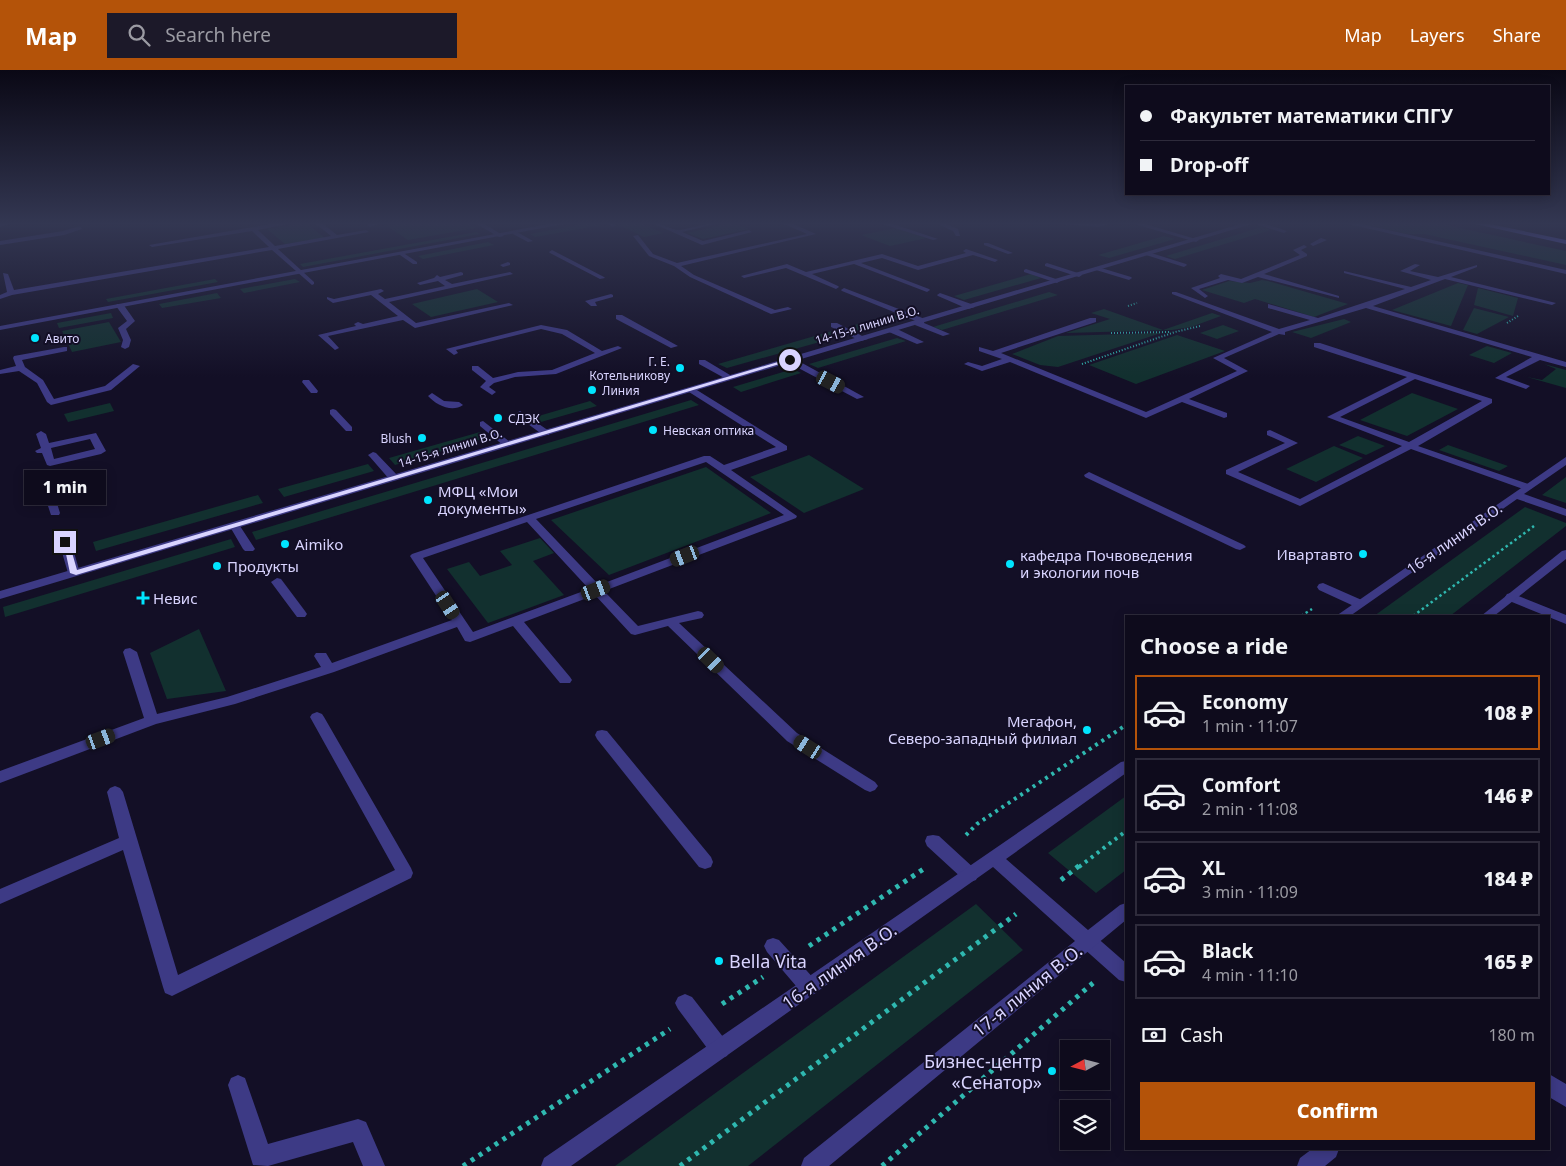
<!DOCTYPE html>
<meta charset="utf-8">
<style>
body{margin:0;font-family:"Noto Sans",sans-serif;background:#1c1929;color:#f1f3f6;height:100vh;display:flex;flex-direction:column;font-size:19px;white-space:nowrap}
*{box-sizing:border-box;margin:0}
p{font-size:16px;color:#9b9ba3}
.icon{flex:none;width:28px;height:28px;fill:none;stroke:currentColor;stroke-width:2;stroke-linecap:round;stroke-linejoin:round}
.map{position:relative;flex:1;overflow:hidden}
.drawer{position:absolute;left:1125px;top:545px;width:425px;height:535px;display:flex;flex-direction:column;background:#0e0b1c;border-radius:0px;box-shadow:0 2px 12px #0003,0 0 0 1px #2e2b3b}
.drawer>*{flex:none}
.top-card{position:absolute;left:1125px;top:15px;width:425px;height:110px;border-radius:0px;box-shadow:0 2px 12px #0003,0 0 0 1px #2e2b3b;display:grid;align-content:center;height:110px;padding:0 15px;background:#0e0b1c}
.needle{width:32px;rotate:263deg}
.buttons{position:absolute;left:1060px;top:970px;display:grid;gap:10px}
.buttons a{display:grid;place-items:center;width:50px;height:50px;border-radius:0px;background:#0e0b1c;box-shadow:0 2px 12px #0003,0 0 0 1px #2e2b3b;font-size:25px}
.end{position:absolute;width:22px;height:22px;margin:-11px;border:6px solid #d9d4ff;background:#111;box-shadow:0 0 0 2px #111}
.from{border-radius:50%}
.bubble{position:absolute;height:35px;border-radius:0px;background:#0e0b1c;box-shadow:0 2px 12px #0003,0 0 0 1px #2e2b3b;font-size:16px;font-weight:800;line-height:35px;text-align:center}
.car{position:absolute;width:15px;height:30px;margin:-15px -8px;border-radius:6px;box-shadow:0 0 4px 1px #0007;background:linear-gradient(#222 24%,#8ab4d8 0 40%,#222 0 76%,#8ab4d8 0 86%,#222 0)}
.top-card b{display:flex;align-items:center;gap:18px;height:48px;font-size:19px}
.top-card b+b{border-top:1px solid #2e2b3b}
.top-card i{width:12px;height:12px;background:#f1f3f6}
ul{padding:0;list-style:none}
li{display:flex;align-items:center;gap:15px;height:75px;margin:0 10px 8px;padding:0 5px;border:2px solid #2e2b3b;border-radius:0px}
li div{flex:1}
li b{display:block;font-size:19px}
li em{font-style:normal;font-weight:800}
li.active{border-color:#b45309}
li>.icon{width:45px;height:45px;stroke-width:1.5}
h2{padding:0 15px;font-size:22px;line-height:60px}
.pay{display:flex;align-items:center;gap:12px;height:55px;padding:0 15px;font-size:19px}
.pay p{margin-inline-start:auto}
.primary-button{display:flex;gap:10px;margin-top:auto;padding:10px 15px}
.primary-button a{flex:1;height:58px;border-radius:0px;background:#b45309;color:#fff;font-size:20px;font-weight:800;line-height:58px;text-align:center}
header{display:flex;align-items:center;gap:30px;box-sizing:border-box;height:70px;padding:0 25px;background:#b45309;color:#fff}
header strong{font-size:24px}
nav{display:flex;gap:28px;margin-inline-start:auto;font-size:18px}
.search{width:350px;height:45px;background:#1c1929;display:flex;align-items:center;gap:12px;box-sizing:border-box;padding:0 18px;border-radius:0px;color:#9b9ba3;font-size:19px}
.map>svg:first-child{display:block}
.green{fill:#12302f}
.lines{fill:none;stroke-linecap:round;stroke-linejoin:round}
.path-far3{stroke:#2fb8b0;stroke-width:2;stroke-dasharray:1 2;stroke-linecap:butt}
.path-far2{stroke:#2fb8b0;stroke-width:2.5;stroke-dasharray:2.5 3;stroke-linecap:butt}
.path-far1{stroke:#2fb8b0;stroke-width:4;stroke-dasharray:3 4.5;stroke-linecap:butt}
.path{stroke:#2fb8b0;stroke-width:5;stroke-dasharray:4 5.5;stroke-linecap:butt}
.service{fill:#3d3a85;fill-rule:evenodd}
.minor{fill:#3d3a85;fill-rule:evenodd}
.tertiary{fill:#3d3a85;fill-rule:evenodd}
.secondary{fill:#6f6bff;fill-rule:evenodd}
.route{fill:#d9d4ff}
.poi-dot{fill:#00e5ff;stroke:#130f26;stroke-width:2}
.labels{text-anchor:middle;dominant-baseline:central;stroke-width:4;stroke-linejoin:round;paint-order:stroke}
.far-street-label{font-size:12px;fill:#d9d4ff;stroke:#130f26}
.far-poi-label{font-size:12px;fill:#d9d4ff;stroke:#130f26;text-anchor:start}
.poi-label{font-size:15px;fill:#d9d4ff;stroke:#130f26;text-anchor:start}
.street-label{font-size:15px;fill:#d9d4ff;stroke:#130f26}
.near-poi-label{font-size:18px;fill:#d9d4ff;stroke:#130f26;text-anchor:start}
.near-street-label{font-size:18px;fill:#d9d4ff;stroke:#130f26}
</style>
<header>
<strong>Map</strong>
<div class="search"><svg class="icon" aria-label="search" viewBox="0 0 24 24"><circle cx="10" cy="10" r="6"/><path d="M15 15l6 6"/></svg>Search here</div>
<nav><a>Map</a><a>Layers</a><a>Share</a></nav>
</header>
<div class="map">
<svg width="1566" height="1096" viewBox="0 0 1566 1096">
<rect width="100%" height="100%" fill="#130f26"/>
<!-- green -->
<path class="green" d="M306 153 325 168 285 174 267 159Z
M404 153H467L476 158 408 170 387 156Z
M588 153 602 155 535 167 530 164Z
M622 153H640L663 163 644 167 617 154Z
M732 153 749 159 703 169 687 163Z
M1360 153H1437L1566 181V195L1424 164H1408Z
M1262 157 1271 160 1175 189 1166 186Z
M896 158 927 168 890 176 861 165Z
M476 162 480 164 303 197 300 194Z
M1164 166 1175 169 1109 188 1098 185Z
M488 172 494 175 423 189 418 186Z
M1031 204 1041 208 964 230 954 226Z
M215 209 218 212 108 232 106 229Z
M295 209 300 212 244 223 240 219Z
M1262 210 1268 211 1348 234 1314 247 1255 229 1244 233 1202 220 1229 211 1250 213Z
M1458 213 1468 215 1451 256 1392 240Z
M1478 218 1518 228 1513 246 1474 235Z
M477 219 498 232 431 247 412 234Z
M1049 222 1058 225 942 260 933 257Z
M217 223 221 228 162 238 159 234Z
M1474 238 1509 247 1477 264 1463 260Z
M1104 239 1163 260 1212 243 1221 246 1191 257 1172 260 1066 263 1110 249 1091 243Z
M111 243 113 248 59 258 57 253Z
M891 244 901 248 857 261 848 257Z
M1344 249 1351 252 1311 268 1292 262Z
M109 252 121 272 72 282 62 261Z
M1223 255 1239 261 1217 269 1200 263Z
M832 261 841 266 727 298 718 294Z
M1161 263 1058 297 1040 295 1012 284 1058 266Z
M1177 265 1225 281 1136 314 1089 295Z
M897 268 906 271 818 298 809 294Z
M1487 276 1512 283 1494 293 1469 285Z
M1544 294 1566 300V318L1527 307 1542 310 1556 299Z
M793 299 801 303 741 322 733 317Z
M1412 323 1458 339 1407 366 1360 350Z
M691 330 699 335 256 470 252 462Z
M590 331 597 336 541 352 535 347Z
M110 333 114 341 68 352 64 344Z
M480 362 486 368 395 395 389 388Z
M1358 366 1385 376 1366 385 1339 375Z
M1448 375 1508 396 1499 401 1439 380Z
M1334 376 1363 388 1316 412 1286 399Z
M809 385 864 419 804 443 750 407Z
M368 394 374 401 284 427 278 419Z
M706 397 771 443 609 505 551 450Z
M1566 407V433L1542 425Z
M258 425 263 433 96 481 93 472Z
M1525 437 1566 453V456L1450 546H1374Z
M540 468 554 483 533 491 564 525 488 553 447 499 469 492 480 506 512 495 500 481Z
M231 469 235 477 5 547 3 537Z
M199 559 226 621 167 629 150 583Z
M1126 726V800L1096 823 1048 783Z
M976 834 1023 880 748 1096H615Z"/>
<g class="lines">
<!-- path-far3 -->
<path class="path-far3" d="M1128 236 1137 233
M1507 253 1518 246
M1111 263 1170 262
M1082 294 1175 262 1200 256"/>
<!-- path-far2 -->
<path class="path-far2" d="M1301 546 1312 539
M1413 546 1534 456"/>
<!-- path-far1 -->
<path class="path-far1" d="M966 765 977 754 1126 655
M1079 797 1126 761"/>
<!-- path -->
<path class="path" d="M1061 810 1080 795
M809 876 925 798
M722 934 763 907
M463 1096 670 959
M680 1096 1016 844
M882 1096 1093 913"/>
<!-- service -->
<path class="service" d="M0 153H12L0 157Z
M276 153H292L258 160 275 176 331 166 315 153H322L337 165 366 160 369 162 278 179 314 212V214L312 215 272 180 12 225 0 229V225L7 222 3 203 8 204 14 220 269 177 252 161 152 177 149 175Z
M369 153H381L370 157 367 155Z
M475 153H483L504 166 499 167Z
M606 153H614L616 155 613 157Z
M652 153C662 153 671 160 679 160 693 158 705 153 719 153L682 162 703 171 749 160 752 162 702 175Z
M782 153H791L816 164 681 196 694 205 775 240 788 237 792 239 771 244 690 207 674 196 649 186 633 166 638 165 653 184 677 193 807 164Z
M879 153H890L938 169 933 170Z
M944 153 958 159 960 166H956L953 161 940 155Z
M1052 153H1113L1098 157Z
M1131 153H1142L1199 170 1196 172Z
M1252 153H1263L1287 161 1284 163Z
M80 156 82 159 64 165 0 175V171L63 161Z
M513 162H517L533 171 528 172 513 164Z
M1321 168 1327 170 1313 176 1310 174Z
M984 173H988L1013 183 1008 184 984 175Z
M1304 175 1307 177 1301 180 1307 184V186L1264 204 1339 226V228L1258 207 1242 213 1228 210 1199 219 1208 226 1205 228 1191 218 1220 208 1218 206 1221 204 1241 209 1300 185 1293 180Z
M966 179 998 190 995 192 973 185 918 200 882 188 861 193 929 219 930 220 927 222 854 194 812 204 838 216 839 217 836 219 786 198 744 208 741 206 787 194 806 202 882 184 918 196 966 183 963 181Z
M552 180 604 207 605 208 600 209 550 183 549 182Z
M402 182 417 192V194H413L400 185 399 184Z
M1148 182 1186 194 1187 195 1184 197 1146 185 1145 184Z
M508 192 510 193V195L503 197 500 195Z
M1047 193 1081 204 1082 205 1079 207 1045 196V194Z
M1415 194 1420 195 1410 201 1438 207 1477 195V197L1451 207 1556 233 1552 235 1445 209 1373 236 1566 292V297L1540 290 1506 307 1530 316 1526 319 1495 308 1532 287 1366 238 1285 262V265L1279 264 1224 288 1248 301 1189 329 1227 343V347L1224 348 1182 332 1146 348 1010 292 982 301 964 294 968 292 982 296 1002 289 979 281V277L993 281 1090 248H1096V252L1001 283 1146 342 1237 301 1213 288 1272 262 1172 224V222H1176L1279 259 1310 250 1268 238V234L1318 248 1405 219 1344 203V201L1411 217 1431 210 1400 201Z
M1098 197 1131 207 1132 208 1129 210 1096 200 1095 199Z
M1026 199 1059 210 1060 211 1057 213 1024 202V200Z
M461 202 463 203V205L445 210 452 214 510 202 513 204 389 232 416 253 509 233 513 235 415 258 403 250 328 266 339 278 335 280 318 265 356 256 354 254 358 252 363 254 398 246 371 225 333 233 327 229V227L334 229 381 219 384 221 378 224 385 229 445 216 438 211 420 215 417 213 434 208 437 205 440 207Z
M844 218 925 249 924 253 950 264 943 266 915 255 916 251 842 221 841 220Z
M940 223 974 235 975 237 968 239 938 226 937 225Z
M611 224 613 225V227L595 232 597 236H591L585 231Z
M117 234H123L135 251 126 259 131 270 129 277 125 279 121 277 123 270 118 258 127 251 116 236Z
M616 245H622L678 276 671 278 616 249Z
M831 253H837L868 269 861 271 831 257Z
M541 255 567 260 602 281 618 276 622 278 556 304 515 307 494 313 489 317 496 322 492 325 480 317 486 311 472 300V296H478L493 308 518 302 552 300 595 283 562 264 541 259 456 280 458 283 454 285 446 279Z
M889 258H895L924 272 917 274 889 262Z
M1314 273H1320L1492 329V333L1418 376 1531 415 1532 417 1531 419H1523L1411 379 1300 436 1226 404V400L1285 373 1267 365V361L1270 360 1298 373 1238 402 1300 429 1402 376 1327 347 1407 307 1314 277ZM1415 309 1482 331 1409 372 1340 347Z
M64 277H67V281L22 290 25 297 43 310 54 329 105 316 133 294 140 296 111 320 51 335 47 332 37 313 19 301 0 304V300L16 296 13 288 14 286Z
M787 288H793L864 327 857 329 787 292Z
M699 290H705L735 308 728 310 699 294Z
M303 310H309L318 321 317 323H311L302 312Z
M692 317 787 376V380L731 400 797 446 796 448 604 521 638 556 698 541 702 542 704 545 702 548 679 553 797 663 875 712 878 716 875 720 870 722 865 720 787 671 668 556 635 565 631 564 595 525 524 552 570 607 572 610 570 613H560L513 556 470 572 465 571 457 557 334 602 235 634 156 654 0 713V701L144 648 123 582 125 579 130 578 137 582 157 644 227 627 321 597 314 586 316 583H326L332 593 452 550 410 486 412 484 704 386H710L724 395 776 377 689 322 688 320ZM706 392 784 445 599 515 536 449ZM527 452 589 519 473 562 423 488Z
M432 323 444 331 459 332 463 335C452 343 436 335 428 326Z
M333 339 336 340 352 357V361H346L330 344V340Z
M520 341 549 361V365H543L517 346 515 344Z
M483 351 510 372V376H504L480 356V352Z
M41 361 46 364 49 373 96 363 106 381 101 384 50 396 47 395 42 383H37L35 381 41 378 36 364ZM90 369 95 379 54 389 51 378Z
M373 382 376 383 398 406V410H390L370 387 368 385Z
M1089 402 1244 475 1246 477 1240 480 1236 479 1085 407 1084 405Z
M51 427 56 430 60 443 59 445H51L46 430Z
M234 452 238 453 255 479 253 481H245L243 479 229 455Z
M65 469 71 472 80 503 78 505H70L68 503 59 472Z
M277 508 281 509 305 541 307 544 305 547H297L271 512Z
M1323 513 1364 531 1366 534 1360 538 1356 537 1319 520 1317 517 1319 514Z
M1511 523 1566 545V554L1507 530 1505 527 1507 524Z
M317 642 322 644 324 647 411 798 413 803 411 808 172 926 165 923 163 917 123 780 0 834V819L119 768 107 722 110 718 115 716 120 718 123 722 178 905 395 800 310 647 312 644Z
M602 660 607 661 711 787 713 792 711 797 705 799 699 797 597 669 595 665 597 661Z
M933 765 939 766 976 800 978 805 976 810 970 812 964 810 927 776 925 771 927 766Z
M1088 863 1094 865 1126 893V912L1119 910 1082 877 1079 871 1082 865Z
M773 868 779 870 816 911 818 917 816 923 809 926 802 923 767 882 764 876 767 870Z
M685 924 692 927 727 972 730 979 727 986 720 989 713 986 678 939 675 933 678 927Z
M1549 1004 1566 1014V1037L1549 1027Z
M238 1005 245 1008 268 1074 358 1049 366 1052 385 1096H363L353 1072 268 1096 253 1095 228 1015 231 1008Z
M1312 1079H1339L1336 1087 1325 1096H1297L1300 1088Z"/>
<!-- minor -->
<path class="minor" d="M554 153H569L0 260V256Z
M1244 153H1255L0 529V521Z
M1344 153H1357L1566 200V204Z"/>
<!-- tertiary -->
<path class="tertiary" d="M1566 387V395L1524 424 1566 439V446L1517 429 1350 546H1336Z
M1566 480V489L1494 546H1481L1562 481Z
M1126 691V703L1006 789 1088 860 1120 835 1126 833V850L829 1096H801L804 1088 1075 871 993 797 571 1096H541L544 1088 1121 692Z"/>
<!-- secondary -->
<path class="secondary" d="M1471 153H1485L1566 170V174Z"/>
</g>
<!-- sky -->
<linearGradient id="sky" x2="0" y2="1"><stop stop-color="#0a0815"/><stop offset="0.5" stop-color="#333752"/><stop offset="1" stop-color="#333752" stop-opacity="0"/></linearGradient>
<rect width="1566" height="307" fill="url(#sky)"/>
<!-- route -->
<path class="route" d="M788 289 793 290 76 505 70 503 63 470 69 472 77 500Z"/>
<!-- markers -->
<g class="poi-dot">
<circle cx="35" cy="268" r="5"/>
<circle cx="680" cy="298" r="5"/>
<circle cx="592" cy="320" r="5"/>
<circle cx="498" cy="348" r="5"/>
<circle cx="653" cy="360" r="5"/>
<circle cx="422" cy="368" r="5"/>
<circle cx="428" cy="430" r="5"/>
<circle cx="285" cy="474" r="5"/>
<circle cx="1363" cy="484" r="5"/>
<circle cx="1010" cy="494" r="5"/>
<circle cx="217" cy="496" r="5"/>
<path d="M140.5 520.5h5v5h5v5h-5v5h-5v-5h-5v-5h5z"/>
<circle cx="1087" cy="660" r="5"/>
<circle cx="719" cy="891" r="5"/>
<circle cx="1052" cy="1001" r="5"/>
</g>
<g class="labels">
<!-- far-street labels -->
<g class="far-street-label">
<text transform="translate(867 255) rotate(-17)">14-15-я линии В.О.</text>
<text transform="translate(450 378) rotate(-17)">14-15-я линии В.О.</text>
</g>
<!-- far-poi labels -->
<g class="far-poi-label">
<text x="45" y="268">Авито</text>
<text x="670" y="291" text-anchor="end">Г. Е.<tspan x="670" dy="14">Котельникову</tspan></text>
<text x="602" y="320">Линия</text>
<text x="508" y="348">СДЭК</text>
<text x="663" y="360">Невская оптика</text>
<text x="412" y="368" text-anchor="end">Blush</text>
</g>
<!-- poi labels -->
<g class="poi-label">
<text x="438" y="421">МФЦ «Мои<tspan x="438" dy="17">документы»</tspan></text>
<text x="295" y="474">Aimiko</text>
<text x="1353" y="484" text-anchor="end">Ивартавто</text>
<text x="1020" y="485">кафедра Почвоведения<tspan x="1020" dy="17">и экологии почв</tspan></text>
<text x="227" y="496">Продукты</text>
<text x="153" y="528">Невис</text>
<text x="1077" y="651" text-anchor="end">Мегафон,<tspan x="1077" dy="17">Северо-западный филиал</tspan></text>
</g>
<!-- street labels -->
<g class="street-label">
<text transform="translate(1454 468) rotate(-35)">16-я линия В.О.</text>
</g>
<!-- near-poi labels -->
<g class="near-poi-label">
<text x="729" y="891">Bella Vita</text>
<text x="1042" y="991" text-anchor="end">Бизнес-центр<tspan x="1042" dy="21">«Сенатор»</tspan></text>
</g>
<!-- near-street labels -->
<g class="near-street-label">
<text transform="translate(839 896) rotate(-35)">16-я линия В.О.</text>
<text transform="translate(1027 920) rotate(-39)">17-я линия В.О.</text>
</g>
</g>
</svg>
<div class="buttons">
<a><svg class="needle" viewBox="-14 -14 28 28"><path d="M0-13l5 13h-10z" fill="#e53935"/><path d="M0 13l5-13h-10z" fill="#9b9ba3"/></svg></a>
<a><svg class="icon" aria-label="layers" viewBox="0 0 24 24"><path d="M12 4l9 5-9 5-9-5zM3 14l9 5 9-5"/></svg></a>
</div>
<i class="end from" style="left:790px;top:290px"></i>
<i class="end" style="left:65px;top:472px"></i>
<div class="bubble" style="left:24px;top:400px;width:82px">1 min</div>
<i class="car" style="left:831px;top:312px;rotate:118deg"></i>
<i class="car" style="left:685px;top:486px;rotate:249deg"></i>
<i class="car" style="left:596px;top:520px;rotate:69deg"></i>
<i class="car" style="left:448px;top:535px;rotate:147deg"></i>
<i class="car" style="left:711px;top:590px;rotate:134deg"></i>
<i class="car" style="left:101px;top:669px;rotate:70deg"></i>
<i class="car" style="left:808px;top:677px;rotate:302deg"></i>
<div class="top-card">
<b><i class="from"></i>Факультет математики СПГУ</b>
<b><i></i>Drop-off</b>
</div>
<section class="drawer">
<h2>Choose a ride</h2>
<ul>
<li class="active"><svg class="icon" aria-label="car" viewBox="0 0 24 24"><path d="M5 17H2v-5l4-1 3-4h7l3 4 3 1v5h-3M9 17h6M6 11h13"/><circle cx="7" cy="17" r="2"/><circle cx="17" cy="17" r="2"/></svg><div><b>Economy</b><p>1 min · 11:07</p></div><em>108 ₽</em></li>
<li><svg class="icon" aria-label="car" viewBox="0 0 24 24"><path d="M5 17H2v-5l4-1 3-4h7l3 4 3 1v5h-3M9 17h6M6 11h13"/><circle cx="7" cy="17" r="2"/><circle cx="17" cy="17" r="2"/></svg><div><b>Comfort</b><p>2 min · 11:08</p></div><em>146 ₽</em></li>
<li><svg class="icon" aria-label="car" viewBox="0 0 24 24"><path d="M5 17H2v-5l4-1 3-4h7l3 4 3 1v5h-3M9 17h6M6 11h13"/><circle cx="7" cy="17" r="2"/><circle cx="17" cy="17" r="2"/></svg><div><b>XL</b><p>3 min · 11:09</p></div><em>184 ₽</em></li>
<li><svg class="icon" aria-label="car" viewBox="0 0 24 24"><path d="M5 17H2v-5l4-1 3-4h7l3 4 3 1v5h-3M9 17h6M6 11h13"/><circle cx="7" cy="17" r="2"/><circle cx="17" cy="17" r="2"/></svg><div><b>Black</b><p>4 min · 11:10</p></div><em>165 ₽</em></li>
</ul>
<div class="pay"><svg class="icon" aria-label="cash" viewBox="0 0 24 24"><path d="M3 7h18v10H3z"/><circle cx="12" cy="12" r="2"/></svg>Cash<p>180 m</p></div>
<div class="primary-button"><a>Confirm</a></div>
</section>
</div>
